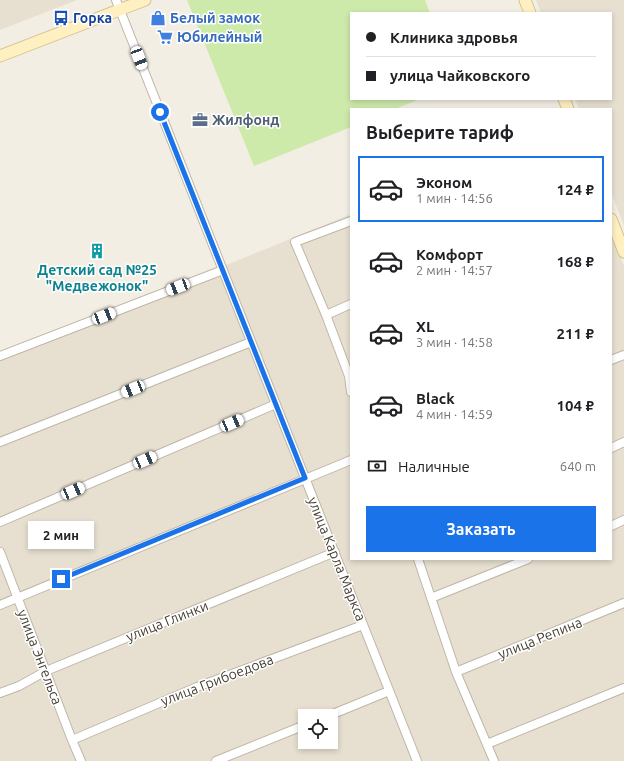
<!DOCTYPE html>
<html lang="ru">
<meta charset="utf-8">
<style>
body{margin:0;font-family:Ubuntu,sans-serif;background:#f6f6f6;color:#202124;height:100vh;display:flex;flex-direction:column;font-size:15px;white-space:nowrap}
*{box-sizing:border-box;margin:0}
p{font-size:13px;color:#757577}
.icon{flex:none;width:22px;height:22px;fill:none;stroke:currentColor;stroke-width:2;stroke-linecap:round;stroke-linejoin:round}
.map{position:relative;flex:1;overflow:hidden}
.details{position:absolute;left:350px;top:108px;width:262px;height:452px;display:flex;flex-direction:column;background:#fff;border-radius:0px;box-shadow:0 2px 6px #0003}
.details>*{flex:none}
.hud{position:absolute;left:350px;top:12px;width:262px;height:88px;border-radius:0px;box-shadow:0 2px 6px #0003;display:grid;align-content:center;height:88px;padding:0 16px;background:#fff}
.fabs{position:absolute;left:298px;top:709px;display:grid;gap:8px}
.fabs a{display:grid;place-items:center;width:40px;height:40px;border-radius:0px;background:#fff;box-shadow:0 2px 6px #0003;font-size:20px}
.end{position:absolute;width:18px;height:18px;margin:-9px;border:5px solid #1a73e8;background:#fff;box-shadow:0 0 0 2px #fff}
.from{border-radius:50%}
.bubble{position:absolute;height:28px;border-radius:0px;background:#fff;box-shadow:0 2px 6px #0003;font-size:13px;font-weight:600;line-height:28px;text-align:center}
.car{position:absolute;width:12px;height:24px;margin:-12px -6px;border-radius:5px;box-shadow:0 0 3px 1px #0007;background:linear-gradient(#fff 24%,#345 0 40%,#fff 0 76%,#345 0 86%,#fff 0)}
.hud b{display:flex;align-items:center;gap:14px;height:38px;font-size:15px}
.hud b+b{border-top:1px solid #e0e0e0}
.hud i{width:10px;height:10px;background:#202124}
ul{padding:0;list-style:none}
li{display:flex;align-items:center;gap:12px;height:66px;margin:0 8px 6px;padding:0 8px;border:2px solid transparent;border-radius:0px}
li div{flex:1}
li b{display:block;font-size:15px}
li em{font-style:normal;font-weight:600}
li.on{border-color:#1a73e8}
li>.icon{width:36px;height:36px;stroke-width:1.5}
h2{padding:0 16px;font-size:18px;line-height:48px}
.pay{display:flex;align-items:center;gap:10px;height:44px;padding:0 16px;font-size:15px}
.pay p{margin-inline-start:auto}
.cta{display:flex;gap:8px;margin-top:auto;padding:8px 16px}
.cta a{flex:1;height:46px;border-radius:0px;background:#1a73e8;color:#fff;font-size:16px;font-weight:600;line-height:46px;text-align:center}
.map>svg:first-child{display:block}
.residential{fill:#e7e0d1;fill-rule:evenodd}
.green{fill:#cdeaaa}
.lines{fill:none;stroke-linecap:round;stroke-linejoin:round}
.minor-casing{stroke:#bfb6a6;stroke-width:10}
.secondary-casing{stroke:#d5c390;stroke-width:13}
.minor{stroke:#fff;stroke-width:8}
.secondary{stroke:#fff0c2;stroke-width:11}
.route{stroke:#1a73e8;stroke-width:5}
.labels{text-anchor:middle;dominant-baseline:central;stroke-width:3;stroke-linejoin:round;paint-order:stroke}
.transit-label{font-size:14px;font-weight:bold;fill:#164399;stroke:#fff;text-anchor:start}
.shop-label{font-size:14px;font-weight:bold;fill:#366cbe;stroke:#fff;text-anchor:start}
.service-label{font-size:14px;font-weight:bold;fill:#4e5e75;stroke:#fff;text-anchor:start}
.culture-label{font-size:14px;font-weight:bold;fill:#0d838f;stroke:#fff}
.street-label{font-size:14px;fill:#453e33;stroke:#fff}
</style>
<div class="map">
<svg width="624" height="761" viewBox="0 0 624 761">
<rect width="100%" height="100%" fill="#f3eee4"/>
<!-- residential -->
<path class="residential" d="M0 0H77L0 30Z
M536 0H624V226L611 192V109H579L575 99H611V13H541Z
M351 214V559H611V232L624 266V761H0V356L207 273ZM305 716H331V742H305Z"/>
<!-- green -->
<path class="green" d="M187 0H425L430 13H351V99H420L395 109H351V127L254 166Z"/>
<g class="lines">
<defs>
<path id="minor" d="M116 0 417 761
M351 221 295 242 326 315 349 376 351 392
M326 315 351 304
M0 356 223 270
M611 360 624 355
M0 442 251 342
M611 448 624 442
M0 522 276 404
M611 526 624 520
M0 552 72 740 81 761
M418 559 456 672 494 761
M431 598 528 559
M0 605 351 460
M456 672 624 603
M0 693 19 686 46 671 335 552
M328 716 389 691
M72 740 197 687 363 625
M487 744 624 688
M216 761 305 725"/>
<path id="secondary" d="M525 0 530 13
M0 56 145 0
M564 99 568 109
M611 219 624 252"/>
</defs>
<!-- minor casing -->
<use href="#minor" class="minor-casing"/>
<!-- secondary casing -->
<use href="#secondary" class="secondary-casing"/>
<!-- minor -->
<use href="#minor" class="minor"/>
<!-- secondary -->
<use href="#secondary" class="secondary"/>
</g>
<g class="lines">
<!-- route -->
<path class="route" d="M61 579 305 478 160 112"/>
</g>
<!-- icons -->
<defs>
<symbol id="bus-bare" viewBox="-9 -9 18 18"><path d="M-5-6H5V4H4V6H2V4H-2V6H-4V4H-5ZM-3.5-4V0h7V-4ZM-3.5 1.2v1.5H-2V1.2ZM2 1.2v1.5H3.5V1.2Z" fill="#1a4fb4" stroke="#fff" stroke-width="2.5" paint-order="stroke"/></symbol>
<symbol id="shop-bare" viewBox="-9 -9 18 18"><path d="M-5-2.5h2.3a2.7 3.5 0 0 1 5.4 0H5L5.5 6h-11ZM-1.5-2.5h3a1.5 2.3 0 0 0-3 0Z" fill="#3f7fe0" stroke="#fff" stroke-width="2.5" paint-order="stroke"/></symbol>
<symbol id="supermarket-bare" viewBox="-9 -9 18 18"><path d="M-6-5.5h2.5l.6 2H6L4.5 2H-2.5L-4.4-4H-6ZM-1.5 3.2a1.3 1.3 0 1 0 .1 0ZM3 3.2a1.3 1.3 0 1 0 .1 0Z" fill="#3f7fe0" stroke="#fff" stroke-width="2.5" paint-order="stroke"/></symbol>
<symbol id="office-bare" viewBox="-9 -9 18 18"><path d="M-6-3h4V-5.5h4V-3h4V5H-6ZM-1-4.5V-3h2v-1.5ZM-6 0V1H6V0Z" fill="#5c6f8a" stroke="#fff" stroke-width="2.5" paint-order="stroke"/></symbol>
<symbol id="building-bare" viewBox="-9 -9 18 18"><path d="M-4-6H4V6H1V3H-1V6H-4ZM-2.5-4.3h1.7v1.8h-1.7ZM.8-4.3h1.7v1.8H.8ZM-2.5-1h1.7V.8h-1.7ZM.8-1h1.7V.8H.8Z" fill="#0f9aa8" stroke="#fff" stroke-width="2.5" paint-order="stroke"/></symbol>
</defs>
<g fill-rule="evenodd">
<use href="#bus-bare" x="50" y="7" width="22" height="22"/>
<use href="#shop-bare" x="147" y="7" width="22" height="22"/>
<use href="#supermarket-bare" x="154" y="26" width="22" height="22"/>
<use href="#office-bare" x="189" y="109" width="22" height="22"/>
<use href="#building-bare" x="86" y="240" width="22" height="22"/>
</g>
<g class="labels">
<!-- transit labels -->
<g class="transit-label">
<text x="73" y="18">Горка</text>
</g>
<!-- shop labels -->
<g class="shop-label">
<text x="170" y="18">Белый замок</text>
<text x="177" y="37">Юбилейный</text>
</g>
<!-- service labels -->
<g class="service-label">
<text x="212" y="120">Жилфонд</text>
</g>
<!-- culture labels -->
<g class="culture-label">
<text x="97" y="270">Детский сад №25<tspan x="97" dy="16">"Медвежонок"</tspan></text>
</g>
<!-- street labels -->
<g class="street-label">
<text transform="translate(337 559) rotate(68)">улица Карла Маркса</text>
<text transform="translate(167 621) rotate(-22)">улица Глинки</text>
<text transform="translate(540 638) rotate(-22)">улица Репина</text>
<text transform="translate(40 657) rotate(69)">улица Энгельса</text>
<text transform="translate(217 680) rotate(-21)">улица Грибоедова</text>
</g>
</g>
</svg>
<div class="fabs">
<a><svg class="icon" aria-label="locate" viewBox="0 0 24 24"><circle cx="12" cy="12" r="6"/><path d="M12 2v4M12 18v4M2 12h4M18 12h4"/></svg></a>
</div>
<i class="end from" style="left:160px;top:112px"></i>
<i class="end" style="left:61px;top:579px"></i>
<div class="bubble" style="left:28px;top:521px;width:66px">2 мин</div>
<i class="car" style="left:139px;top:58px;rotate:159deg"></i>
<i class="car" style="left:178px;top:287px;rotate:249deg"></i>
<i class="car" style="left:104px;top:316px;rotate:69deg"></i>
<i class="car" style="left:133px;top:389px;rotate:248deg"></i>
<i class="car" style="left:232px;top:423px;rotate:67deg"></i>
<i class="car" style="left:145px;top:460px;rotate:67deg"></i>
<i class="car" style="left:73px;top:491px;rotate:67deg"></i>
<div class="hud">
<b><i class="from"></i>Клиника здровья</b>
<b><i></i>улица Чайковского</b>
</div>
<section class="details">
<h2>Выберите тариф</h2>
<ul>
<li class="on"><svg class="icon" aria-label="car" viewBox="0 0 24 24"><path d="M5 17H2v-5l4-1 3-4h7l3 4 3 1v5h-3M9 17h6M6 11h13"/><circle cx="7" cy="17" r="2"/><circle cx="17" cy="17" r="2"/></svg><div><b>Эконом</b><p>1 мин · 14:56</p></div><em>124 ₽</em></li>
<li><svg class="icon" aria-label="car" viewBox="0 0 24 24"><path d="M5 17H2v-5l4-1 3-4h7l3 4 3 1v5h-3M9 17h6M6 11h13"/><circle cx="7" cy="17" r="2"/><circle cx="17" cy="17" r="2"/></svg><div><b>Комфорт</b><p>2 мин · 14:57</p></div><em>168 ₽</em></li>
<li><svg class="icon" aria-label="car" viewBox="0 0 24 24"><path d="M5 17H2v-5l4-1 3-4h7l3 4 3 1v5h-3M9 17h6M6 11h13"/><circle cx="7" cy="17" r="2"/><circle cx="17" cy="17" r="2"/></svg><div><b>XL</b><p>3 мин · 14:58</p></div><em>211 ₽</em></li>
<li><svg class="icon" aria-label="car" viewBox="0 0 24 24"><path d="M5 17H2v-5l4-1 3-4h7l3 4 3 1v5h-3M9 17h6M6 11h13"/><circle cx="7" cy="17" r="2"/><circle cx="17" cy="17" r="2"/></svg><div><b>Black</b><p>4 мин · 14:59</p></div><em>104 ₽</em></li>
</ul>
<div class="pay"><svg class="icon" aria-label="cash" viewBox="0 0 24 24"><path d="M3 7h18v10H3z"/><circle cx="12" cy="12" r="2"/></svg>Наличные<p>640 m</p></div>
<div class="cta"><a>Заказать</a></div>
</section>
</div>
